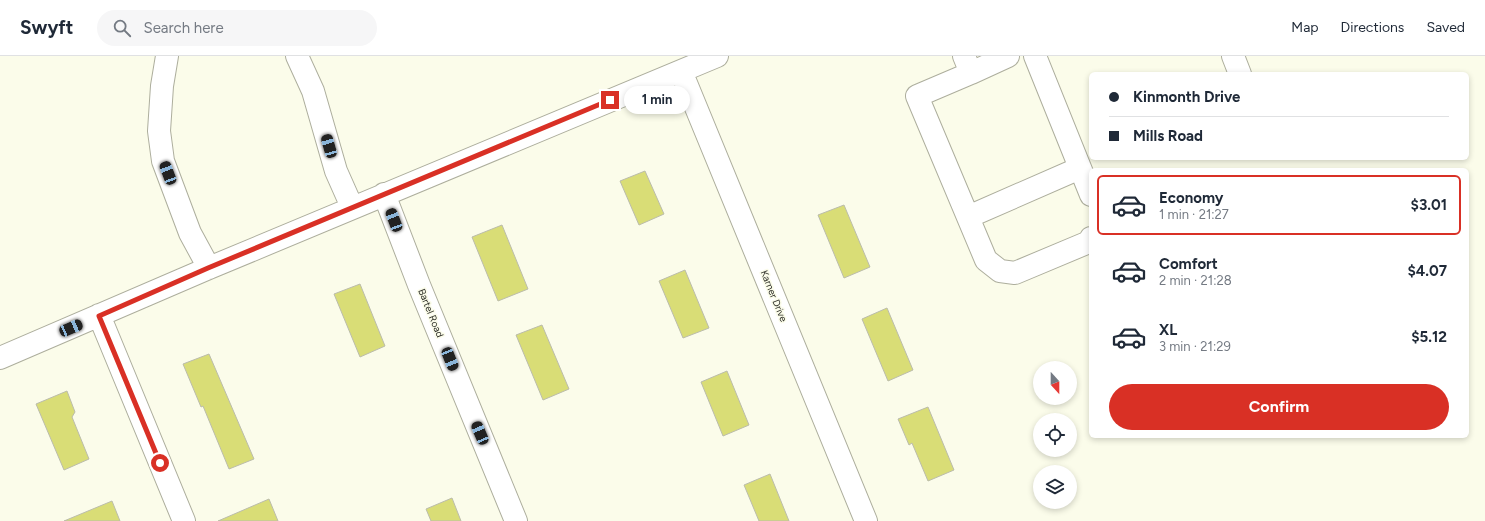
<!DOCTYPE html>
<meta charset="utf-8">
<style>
body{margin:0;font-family:Figtree,sans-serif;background:#f6f6f7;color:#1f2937;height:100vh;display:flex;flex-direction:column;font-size:15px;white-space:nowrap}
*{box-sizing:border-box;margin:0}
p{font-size:13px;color:#747a83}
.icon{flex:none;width:22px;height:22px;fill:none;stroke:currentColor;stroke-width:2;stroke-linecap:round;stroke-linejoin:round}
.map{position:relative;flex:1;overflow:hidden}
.side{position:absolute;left:1089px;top:112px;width:380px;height:270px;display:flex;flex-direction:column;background:#fff;border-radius:6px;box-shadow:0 2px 6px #0003}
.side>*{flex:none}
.banner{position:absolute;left:1089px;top:16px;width:380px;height:88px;border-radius:6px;box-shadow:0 2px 6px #0003;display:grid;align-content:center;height:88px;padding:0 20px;background:#fff}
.needle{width:26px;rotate:159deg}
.buttons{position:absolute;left:1033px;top:305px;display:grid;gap:8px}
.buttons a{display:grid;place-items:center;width:44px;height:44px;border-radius:50%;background:#fff;box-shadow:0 2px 6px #0003;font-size:20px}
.end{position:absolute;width:18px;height:18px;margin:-9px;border:5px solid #d93025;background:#fff;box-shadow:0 0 0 2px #fff}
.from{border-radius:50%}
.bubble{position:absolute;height:28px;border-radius:14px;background:#fff;box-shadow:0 2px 6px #0003;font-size:13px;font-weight:700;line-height:28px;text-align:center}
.car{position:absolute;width:12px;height:24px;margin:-12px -6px;border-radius:5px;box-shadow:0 0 3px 1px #0007;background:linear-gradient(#222 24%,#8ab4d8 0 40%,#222 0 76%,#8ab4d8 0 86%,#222 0)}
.banner b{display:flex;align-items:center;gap:14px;height:38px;font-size:15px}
.banner b+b{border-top:1px solid #e0e1e3}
.banner i{width:10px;height:10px;background:#1f2937}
ul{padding:7px 0 0;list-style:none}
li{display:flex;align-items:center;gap:12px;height:60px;margin:0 8px 6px;padding:0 12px;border:2px solid transparent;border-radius:6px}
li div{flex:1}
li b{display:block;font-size:15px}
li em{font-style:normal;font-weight:700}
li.active{border-color:#d93025}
li>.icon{width:36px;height:36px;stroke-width:1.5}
.action{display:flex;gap:8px;margin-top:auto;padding:8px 20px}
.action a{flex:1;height:46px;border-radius:24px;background:#d93025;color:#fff;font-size:16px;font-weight:700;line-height:46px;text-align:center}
header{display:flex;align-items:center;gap:24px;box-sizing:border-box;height:56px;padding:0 20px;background:#fff;border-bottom:1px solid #e0e1e3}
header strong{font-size:19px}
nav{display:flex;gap:22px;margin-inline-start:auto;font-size:14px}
.search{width:280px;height:36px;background:#f6f6f7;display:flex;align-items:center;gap:10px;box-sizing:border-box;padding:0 14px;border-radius:22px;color:#747a83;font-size:15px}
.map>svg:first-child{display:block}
.building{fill:#d9dd76;stroke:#bbbcab}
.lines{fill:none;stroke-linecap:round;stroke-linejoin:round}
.minor-casing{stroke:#adae9d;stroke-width:24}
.minor{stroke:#fff;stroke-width:22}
.route{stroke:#d93025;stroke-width:5}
.labels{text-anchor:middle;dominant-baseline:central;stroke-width:3;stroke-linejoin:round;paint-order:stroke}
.street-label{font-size:10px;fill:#31322b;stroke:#fbfcea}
</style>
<header>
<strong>Swyft</strong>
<div class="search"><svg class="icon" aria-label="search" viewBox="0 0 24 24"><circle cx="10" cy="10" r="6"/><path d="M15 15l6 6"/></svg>Search here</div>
<nav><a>Map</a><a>Directions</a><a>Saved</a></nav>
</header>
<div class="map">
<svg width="1485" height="465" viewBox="0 0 1485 465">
<rect width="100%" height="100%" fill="#fbfcea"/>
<!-- building -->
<path class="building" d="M645 115 664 158 639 169 620 125Z
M844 149 870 211 844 222 818 159Z
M502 169 528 233 498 245 472 181Z
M685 214 709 272 683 282 659 225Z
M360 228 385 290 360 301 334 238Z
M887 252 913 314 888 325 862 263Z
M542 269 569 333 543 344 516 279Z
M209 298 254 403 229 413 203 350 201 351 183 308Z
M727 315 749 369 723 380 701 326Z
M67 335 75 356 72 361 89 403 64 414 36 348Z
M928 351 954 414 928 425 912 387 909 389 898 363Z
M770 418 789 465H759L744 429Z
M452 442 461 465H431L426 453Z
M269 443 278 465H218Z
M112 445 120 465H64Z"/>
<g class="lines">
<defs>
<path id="minor" d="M167 0 162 30 159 75 163 105 190 177 209 212
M297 0 313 35 336 115 352 151
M964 0 971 17 917 40 986 204 1000 215 1015 217 1089 186 1091 182
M1035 0 1091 139
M1233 0 1240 18
M681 15 866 465
M971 17 1008 0
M384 138 419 229 516 465
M968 161 1080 112
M99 259 184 465
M0 302 209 212 717 0"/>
</defs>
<!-- minor casing -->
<use href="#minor" class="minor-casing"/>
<!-- minor -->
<use href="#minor" class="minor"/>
</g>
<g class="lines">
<!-- route -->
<path class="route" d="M160 407 99 260 208 212 610 44"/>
</g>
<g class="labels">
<!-- street labels -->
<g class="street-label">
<text transform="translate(774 240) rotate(68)">Karner Drive</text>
<text transform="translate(431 257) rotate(68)">Bartel Road</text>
</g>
</g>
</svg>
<div class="buttons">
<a><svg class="needle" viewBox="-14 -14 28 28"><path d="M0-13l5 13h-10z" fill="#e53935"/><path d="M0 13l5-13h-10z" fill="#747a83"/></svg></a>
<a><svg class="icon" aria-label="locate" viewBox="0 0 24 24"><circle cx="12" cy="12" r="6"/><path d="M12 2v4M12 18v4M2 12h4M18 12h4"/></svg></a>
<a><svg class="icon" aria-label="layers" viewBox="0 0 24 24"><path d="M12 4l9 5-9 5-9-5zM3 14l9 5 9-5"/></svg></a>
</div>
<i class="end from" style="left:160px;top:407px"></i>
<i class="end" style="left:610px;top:44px"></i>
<div class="bubble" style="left:624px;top:30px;width:66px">1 min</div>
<i class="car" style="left:329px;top:90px;rotate:344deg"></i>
<i class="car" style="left:168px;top:117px;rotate:339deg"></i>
<i class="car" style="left:394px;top:164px;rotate:339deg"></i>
<i class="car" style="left:71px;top:272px;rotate:67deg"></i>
<i class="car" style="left:450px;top:303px;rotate:158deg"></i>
<i class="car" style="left:480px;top:377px;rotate:337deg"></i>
<div class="banner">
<b><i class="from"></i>Kinmonth Drive</b>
<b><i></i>Mills Road</b>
</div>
<section class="side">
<ul>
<li class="active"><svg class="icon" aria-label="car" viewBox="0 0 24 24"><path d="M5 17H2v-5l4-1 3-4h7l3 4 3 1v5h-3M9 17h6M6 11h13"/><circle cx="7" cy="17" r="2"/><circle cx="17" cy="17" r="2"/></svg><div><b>Economy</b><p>1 min · 21:27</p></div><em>$3.01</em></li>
<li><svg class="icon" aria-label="car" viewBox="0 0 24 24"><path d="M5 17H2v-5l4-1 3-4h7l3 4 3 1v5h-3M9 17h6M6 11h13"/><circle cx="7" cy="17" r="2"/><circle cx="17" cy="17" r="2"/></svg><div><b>Comfort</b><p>2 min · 21:28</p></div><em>$4.07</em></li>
<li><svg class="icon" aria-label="car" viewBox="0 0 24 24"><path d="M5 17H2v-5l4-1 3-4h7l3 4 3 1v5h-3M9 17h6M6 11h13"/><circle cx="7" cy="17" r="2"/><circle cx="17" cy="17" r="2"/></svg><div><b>XL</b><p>3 min · 21:29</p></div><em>$5.12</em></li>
</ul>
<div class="action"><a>Confirm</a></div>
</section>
</div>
